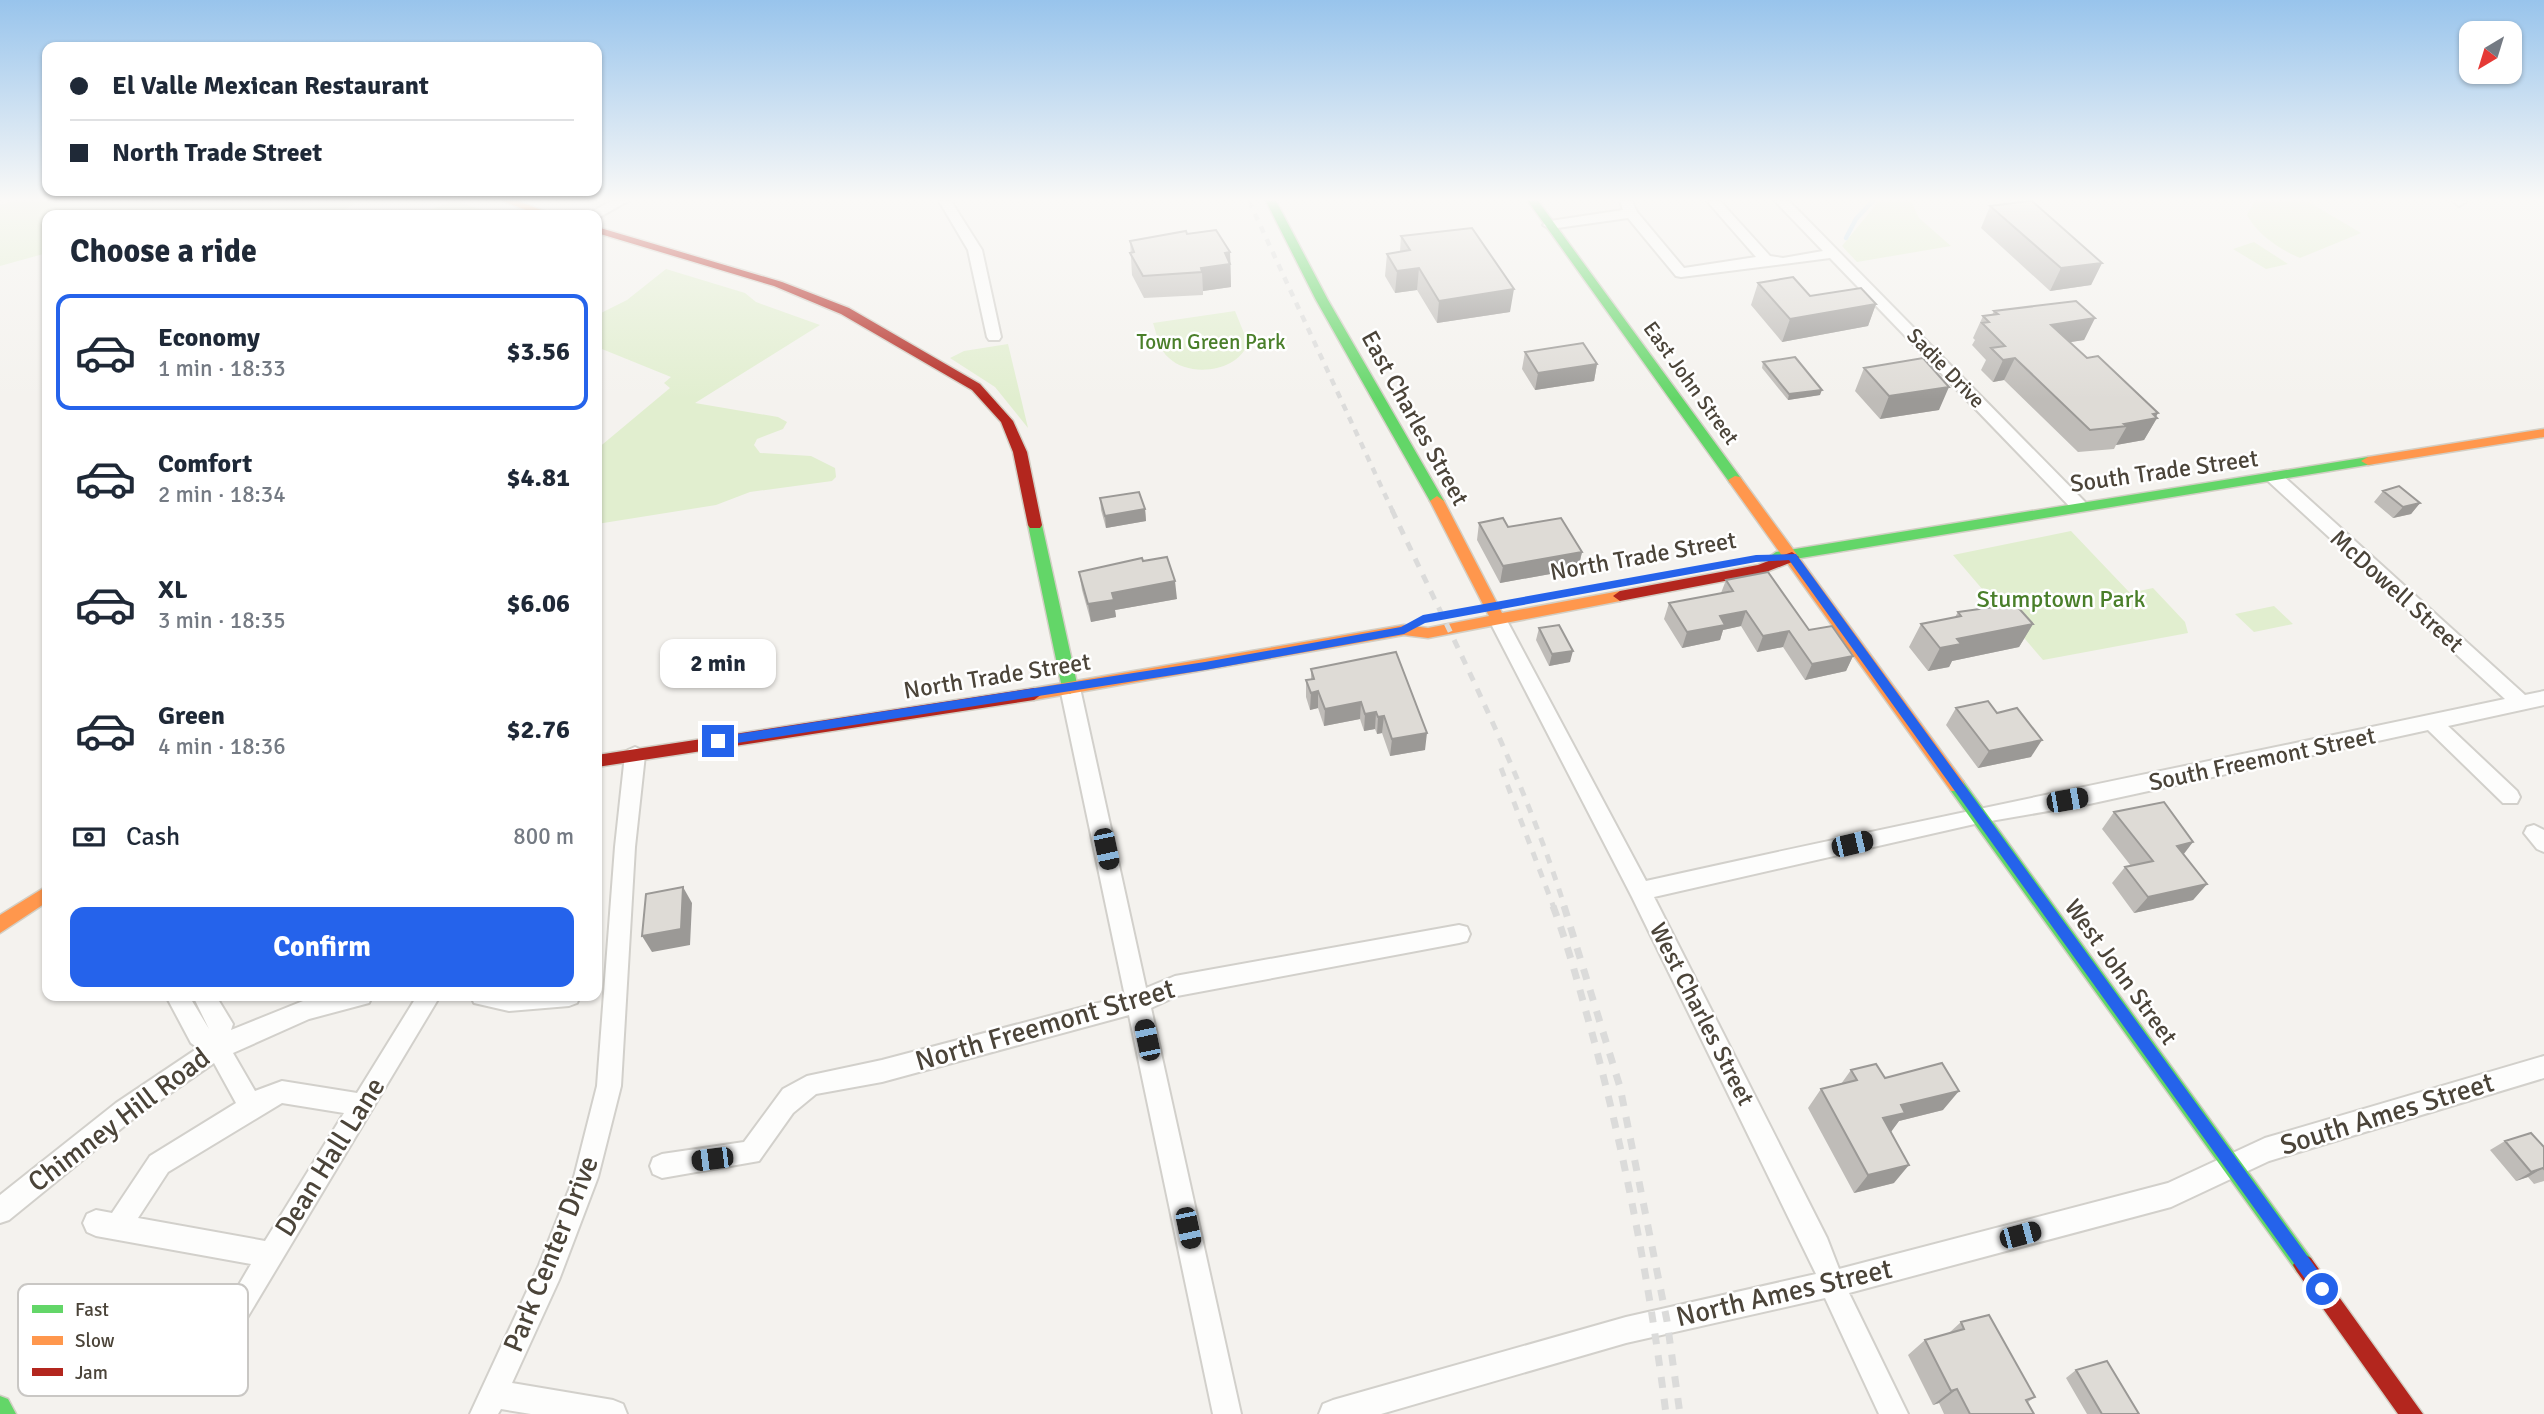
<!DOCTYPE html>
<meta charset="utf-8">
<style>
body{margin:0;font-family:Signika,sans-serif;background:#f2f2f3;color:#1f2937;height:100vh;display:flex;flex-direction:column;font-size:26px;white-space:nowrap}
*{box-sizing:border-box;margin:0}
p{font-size:23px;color:#747a83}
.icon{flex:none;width:38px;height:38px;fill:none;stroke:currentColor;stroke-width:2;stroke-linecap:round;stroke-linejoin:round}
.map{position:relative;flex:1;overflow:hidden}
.side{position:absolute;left:42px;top:210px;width:560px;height:791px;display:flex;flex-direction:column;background:#fff;border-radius:14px;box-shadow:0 2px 5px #0004}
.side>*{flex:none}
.banner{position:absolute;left:42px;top:42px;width:560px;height:154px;border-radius:14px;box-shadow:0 2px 5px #0004;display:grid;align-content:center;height:154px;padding:0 28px;background:#fff}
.needle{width:46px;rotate:218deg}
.tools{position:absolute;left:2459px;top:21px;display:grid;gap:14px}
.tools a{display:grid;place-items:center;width:63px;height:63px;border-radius:14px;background:#fff;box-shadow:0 2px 5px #0004;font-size:35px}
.end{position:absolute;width:32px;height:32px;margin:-16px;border:9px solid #2563eb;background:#fff;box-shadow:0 0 0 4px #fff}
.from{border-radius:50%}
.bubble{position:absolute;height:49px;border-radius:14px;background:#fff;box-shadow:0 2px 5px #0004;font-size:23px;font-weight:800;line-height:49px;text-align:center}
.car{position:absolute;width:21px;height:42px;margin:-21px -10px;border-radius:9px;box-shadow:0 0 5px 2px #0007;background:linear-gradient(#222 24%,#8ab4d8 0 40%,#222 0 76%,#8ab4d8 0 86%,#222 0)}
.banner b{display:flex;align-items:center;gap:24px;height:66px;font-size:26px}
.banner b+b{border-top:2px solid #e0e1e3}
.banner i{width:18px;height:18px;background:#1f2937}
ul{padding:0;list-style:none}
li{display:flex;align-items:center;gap:21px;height:116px;margin:0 14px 10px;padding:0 14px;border:4px solid transparent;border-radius:14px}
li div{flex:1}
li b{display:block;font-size:26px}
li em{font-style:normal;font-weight:800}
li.on{border-color:#2563eb}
li>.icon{width:63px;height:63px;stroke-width:1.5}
h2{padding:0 28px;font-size:32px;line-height:84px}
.pay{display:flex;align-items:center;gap:18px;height:77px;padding:0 28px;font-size:26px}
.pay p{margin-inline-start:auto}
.cta{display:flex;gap:14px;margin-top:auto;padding:14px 28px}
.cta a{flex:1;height:80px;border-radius:14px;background:#2563eb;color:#fff;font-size:28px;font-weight:800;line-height:80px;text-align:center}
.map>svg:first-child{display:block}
.green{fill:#e1eecf}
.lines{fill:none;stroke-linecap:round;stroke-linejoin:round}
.stream{stroke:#c0ddf1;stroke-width:4.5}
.street-casing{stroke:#d2d0cb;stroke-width:4}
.fast-casing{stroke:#d3cfc5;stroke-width:3}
.slow-casing{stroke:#d3cfc5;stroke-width:3}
.jam-casing{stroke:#d3cfc5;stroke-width:3}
.street{fill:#fdfdfc;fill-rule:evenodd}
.fast{fill:#63d668;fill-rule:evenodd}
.slow{fill:#ff974d;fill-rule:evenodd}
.jam{fill:#b3261e;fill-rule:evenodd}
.rail-far2{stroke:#dbdbda;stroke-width:4.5;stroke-dasharray:7 7;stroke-linecap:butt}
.rail-far1{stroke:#dbdbda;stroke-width:5;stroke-dasharray:9 9;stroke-linecap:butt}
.rail{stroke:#dbdbda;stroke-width:7;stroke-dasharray:11 11;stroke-linecap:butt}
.wall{fill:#bfbcb8}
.shaded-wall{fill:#9b9996}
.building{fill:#dedbd6;stroke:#9b9996;stroke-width:2}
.route{fill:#2563eb}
.labels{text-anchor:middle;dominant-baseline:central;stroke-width:5;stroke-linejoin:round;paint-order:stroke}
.far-park-label{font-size:21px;fill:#4a7f2a;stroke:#fff}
.far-street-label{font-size:21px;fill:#4b4439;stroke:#fff}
.street-label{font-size:24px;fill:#4b4439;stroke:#fff}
.park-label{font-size:24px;fill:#4a7f2a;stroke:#fff}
.near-street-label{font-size:28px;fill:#4b4439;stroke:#fff}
.key{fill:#fff;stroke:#c9c7c4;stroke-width:2}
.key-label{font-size:19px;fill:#4b4439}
</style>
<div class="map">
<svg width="2544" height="1414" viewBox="0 0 2544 1414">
<rect width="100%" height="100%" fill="#f4f2ee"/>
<!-- green -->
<path class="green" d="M14 201H359L336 215H47V253L0 266V205Z
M455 201 499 215H415Z
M1879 201H1911L1919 218 1951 246 1857 262 1842 246Z
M2255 201H2307L2361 233 2300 258C2279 249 2258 235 2247 215Z
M2254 242 2288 264 2266 269 2233 249Z
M666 269 745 293 756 302 820 325 695 403 778 417 787 422 783 429 757 439 754 445 760 453 811 456 835 468 836 477 832 481 750 492 716 505 597 524V449L670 388 664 383 671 377 597 347V315L627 300Z
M1235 311 1248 343C1238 372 1190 378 1169 358 1159 350 1157 335 1153 323Z
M1008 344 1028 428 995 387 950 358 964 351Z
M2071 531 2130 593 2153 588 2185 622 2188 633 2043 660 1953 555Z
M2274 606 2293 624 2254 632 2235 614Z"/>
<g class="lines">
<!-- stream -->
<path class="stream" d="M1846 238 1856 219 1873 201"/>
<defs>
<path id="street" d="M611 201H628L598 218 586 215Z
M939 201H951L982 250 1001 337 999 340H989L987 337 968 250Z
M1620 201H1632L1637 212 1684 268 1756 257 1707 201H1720L1770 256 1783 258 1823 251 1775 201H1789L2085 502 2087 506 2085 510H2073L1830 258 1681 277 1676 276 1628 218 1550 229 1543 225 1550 221 1623 210Z
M2453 201H2465L2466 202 2459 206Z
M2274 472 2280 473 2525 695 2544 691V705L2448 726 2517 791 2520 797 2517 803H2503L2428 730 2089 804 1979 823 1654 897 1827 1238 1839 1269 2168 1183 2265 1138 2544 1056V1078L2269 1161 2171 1207 1849 1293 1908 1414H1879L1825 1298 1626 1343 1381 1414H1319L1323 1404 1333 1400 1626 1317 1816 1274 1632 897 1489 620 1492 615H1504L1646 881C1931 817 2218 760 2505 699L2268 481 2266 477Z
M1070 681 1080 688 1146 988 1175 976 1459 925 1467 927 1470 934 1467 941 1459 943 1177 996 1151 1008 1241 1414H1213L1129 1015 882 1082 816 1094 793 1113 759 1161 662 1178 653 1174 650 1166 653 1158 662 1154 744 1142 783 1089 807 1076 882 1060 1125 996 1060 688Z
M635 747 642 750 645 755 635 847 621 1086 598 1177 559 1280 512 1383 613 1400 623 1404 627 1414H531L501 1409 498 1414H470L539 1265 574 1177 597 1086 615 847 625 755 628 750Z
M2534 825 2544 830V852L2537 849 2524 833 2527 827Z
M166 996H189L209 1029 193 996H216L233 1024 231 1030 308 999 372 996 369 1003 309 1019 233 1053 255 1091 282 1081 357 1093 417 996H440L241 1328 232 1332 223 1328 219 1319 251 1264 96 1236 87 1232 83 1223 87 1214 96 1210 112 1213 150 1156 236 1103 214 1063 133 1119 9 1220 0 1223V1195L116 1103 198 1048 191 1043ZM282 1103 344 1113 265 1241 138 1218 168 1172Z
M471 996H580L577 1003 569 1006 509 1011 474 1003Z"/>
<path id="fast" d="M1266 201H1276L1328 300 1444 501 1442 504 1437 506 1430 501 1316 300Z
M1528 201H1538L1740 477 1742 480 1740 483H1730Z
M2368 457 2375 461 2373 464 1776 562 1769 557 1776 552Z
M1035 520 1042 525 1078 688 1070 694 1062 688 1028 525Z
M1957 779 1963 781 2311 1258 2315 1265 2311 1272 2304 1276 2297 1272 1951 791 1949 786 1951 781Z
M0 1396 8 1399 16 1414H0Z"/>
<path id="slow" d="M503 201H518L554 215H539Z
M2544 429V437L2368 465 2361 461 2368 457Z
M1735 476 1740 477 1963 781 1965 786 1963 791H1951L1730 483 1728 480Z
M1437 496 1444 501 1502 613 1620 591 1627 596 1620 601 1428 638 1404 635 1034 700 1026 694 1034 688 1404 625 1428 628 1489 616 1430 501Z
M47 886V902L0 933V915Z"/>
<path id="jam" d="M597 227 782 282 849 308 980 384 1013 421 1027 452 1042 525 1040 528H1030L1028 525 1013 452 1001 422 972 390 841 314 774 286 597 233Z
M1792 552 1799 557 1797 560 1761 574 1620 601 1613 596 1620 591 1758 565Z
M1034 688 1042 694 1034 700 597 767V755Z
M2304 1254 2311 1258 2423 1414H2398L2297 1272 2293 1265 2297 1258Z"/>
</defs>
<!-- street casing -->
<use href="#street" class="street-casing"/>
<!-- fast casing -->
<use href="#fast" class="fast-casing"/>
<!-- slow casing -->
<use href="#slow" class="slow-casing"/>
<!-- jam casing -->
<use href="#jam" class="jam-casing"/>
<!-- street -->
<use href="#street" class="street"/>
<!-- fast -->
<use href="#fast" class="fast"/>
<!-- slow -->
<use href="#slow" class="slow"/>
<!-- jam -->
<use href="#jam" class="jam"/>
<!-- rail-far2 -->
<path class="rail-far2" d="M1249 201 1393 512"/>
<!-- rail-far1 -->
<path class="rail-far1" d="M1392 510C1453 640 1522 771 1565 908
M1501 768 1554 908"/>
<!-- rail -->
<path class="rail" d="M1553 906C1569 948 1580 991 1592 1033 1626 1158 1650 1286 1666 1414
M1564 906 1620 1087 1667 1321 1680 1414"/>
</g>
<!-- wall -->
<path class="wall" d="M1990 206 2102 263 2091 285 2050 291 1981 228Z
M1187 234 1230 252 1231 287 1203 291V295L1144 298 1132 275 1130 241Z
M1401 236 1510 312 1437 323 1417 290 1395 293 1385 276 1387 254 1400 252Z
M1758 283 1810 296 1876 304 1868 326 1782 342 1751 305Z
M1994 311 2095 318 2084 340 2070 342 2087 358 2158 413 2156 417 2157 418 2144 440 2116 445 2114 449 2078 452 2004 380 1993 382 1981 370 1986 360 1972 345 1975 340 1973 338 1983 316 1992 315Z
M1525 352 1597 364 1594 381 1535 390 1522 369Z
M1763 362 1820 395 1788 400 1762 368Z
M1864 368 1939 410 1880 419 1855 391Z
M2383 491 2420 503 2411 514 2393 518 2374 502Z
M1100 498 1145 509 1146 521 1106 528 1101 510Z
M1479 523 1508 527 1582 552 1578 569 1500 583 1477 540Z
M1143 561 1177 599 1115 610 1116 617 1091 622 1082 590 1079 572Z
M1726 580 1809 630 1853 656 1846 671 1805 680 1783 647 1757 652 1741 626 1723 630 1720 640 1682 648 1664 619 1669 603 1721 593Z
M1958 612 2033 624 2019 647 1952 661 1949 667 1928 671 1909 647 1921 624 1955 617Z
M1539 628 1570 662 1549 666 1536 640Z
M1396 652 1425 750 1390 756 1382 733 1377 734 1375 729 1364 731 1360 719 1324 726 1318 708 1310 710 1306 697V680L1311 679V669Z
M1956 708 2031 757 1978 768 1946 725Z
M2114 812 2183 854 2207 884 2193 900 2134 913 2112 883 2125 867 2131 866 2102 829Z
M1851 1070 1885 1078 1943 1110 1899 1121 1890 1132 1894 1183 1854 1193 1808 1108 1821 1089 1841 1084Z
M2505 1141 2544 1147V1181L2534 1184 2528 1177 2516 1181 2490 1150Z
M1961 1322 2035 1397 2028 1402 2034 1414H1944L1939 1403 1933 1405 1908 1355 1925 1340 1949 1333Z
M2076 1370 2139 1414H2087L2066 1378Z"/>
<!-- shaded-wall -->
<path class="shaded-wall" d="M1230 252 1231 287 1203 291 1202 272 1201 268 1225 253Z
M2102 263 2091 285 2050 291 2061 268Z
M1419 268 1417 290 1395 293 1397 271Z
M1514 289 1510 312 1437 323 1439 301Z
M1876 304 1868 326 1782 342 1790 319Z
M2095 318 2084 340 2040 347 2051 325Z
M2015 358 2004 380 1993 382 2003 360Z
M1597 364 1594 381 1535 390 1538 373Z
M1949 387 1939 410 1880 419 1889 396Z
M1822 390 1820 395 1788 400 1789 394Z
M2158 413 2155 418H2157L2144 440 2116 445 2127 426 2124 424Z
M2420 503 2411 514 2393 518 2403 507Z
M1145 509 1146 521 1106 528 1105 516Z
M1582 552 1578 569 1500 583 1503 566Z
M1175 581 1177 599 1115 610 1116 617 1091 622 1088 604 1112 593Z
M1746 611 1741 626 1723 630 1720 640 1682 648 1687 632 1720 616Z
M2033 624 2019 647 1952 661 1949 667 1928 671 1940 648 1957 639Z
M1789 631 1783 647 1757 652 1763 636Z
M1573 651 1570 662 1549 666 1552 654Z
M1853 656 1846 671 1805 680 1812 664Z
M1318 691V708L1310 710 1311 693Z
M1361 702 1360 719 1324 726 1325 709Z
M1376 712 1375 729 1364 731 1365 714Z
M1384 716 1382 733 1377 734 1378 717Z
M1427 733 1425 750 1390 756 1392 739Z
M2042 740 2031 757 1978 768 1989 751Z
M2193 842 2180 859 2177 846Z
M2207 884 2193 900 2134 913 2148 897Z
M683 887 692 903 690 945 652 952 642 936Z
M1959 1091 1943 1110 1899 1121 1891 1132 1883 1118 1901 1105Z
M1909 1165 1894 1183 1854 1193 1868 1175Z
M2543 1168 2528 1177 2516 1181 2531 1172Z
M1957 1389 1939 1403 1933 1405 1951 1391Z"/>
<!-- building -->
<path class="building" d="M2029 201H2032L2102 263 2061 268 1990 206Z
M1472 228 1514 289 1439 301 1419 268 1397 271 1387 254 1410 250 1401 236Z
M1216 230 1230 252 1225 253 1230 264 1201 268 1202 272 1143 276 1130 253 1134 252 1130 241 1186 231 1187 234Z
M1793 277 1810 296 1861 288 1876 304 1790 319 1758 283Z
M2076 301 2095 318 2051 325 2087 358 2098 356 2158 413 2153 414 2157 418 2124 424 2127 426 2090 430 2015 358 2003 360 1991 348 2005 346 1982 323 1989 322 1983 316 1998 314 1994 311Z
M1583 343 1597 364 1538 373 1525 352Z
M1795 357 1822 390 1789 394 1763 362Z
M1923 358 1949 387 1889 396 1864 368Z
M2399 486 2420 503 2403 507 2383 491Z
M1139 492 1145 509 1105 516 1100 498Z
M1503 518 1508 527 1561 518 1582 552 1503 566 1479 523Z
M1167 557 1175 581 1112 593 1114 600 1088 604 1079 572 1142 558 1143 561Z
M1768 572 1809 630 1832 626 1853 656 1812 664 1789 631 1763 636 1746 611 1720 616 1725 625 1687 632 1669 603 1733 591 1726 580Z
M2015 604 2033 624 1957 639 1961 644 1940 648 1921 624 1961 616 1958 612Z
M1559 625 1573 651 1552 654 1539 628Z
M1396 652 1427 733 1392 739 1384 716 1378 717 1376 712 1365 714 1361 702 1325 709 1318 691 1311 693 1306 680 1314 679 1311 669Z
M1988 701 1997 713 2017 708 2042 740 1989 751 1956 708Z
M2164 802 2193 842 2177 846 2207 884 2148 897 2125 867 2153 861 2114 812Z
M683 887 681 929 642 936 646 894Z
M1942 1063 1959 1091 1901 1105 1905 1113 1883 1118 1909 1165 1868 1175 1821 1089 1857 1080 1851 1070 1876 1064 1885 1078Z
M2531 1133 2544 1147V1169L2543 1168 2531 1172 2505 1141Z
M1989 1315 2035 1397 2026 1400 2034 1414H1970L1957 1389 1951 1391 1925 1340 1964 1329 1961 1322Z
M2107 1361 2139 1414H2102L2076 1370Z"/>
<!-- sky -->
<linearGradient id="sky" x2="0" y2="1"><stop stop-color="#98c4ec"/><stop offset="0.5" stop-color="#faf9f7"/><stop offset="1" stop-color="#faf9f7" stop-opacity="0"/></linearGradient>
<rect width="2544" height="399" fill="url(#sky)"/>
<!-- route -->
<path class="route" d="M1796 554 2327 1283V1294H2316L1789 560 1756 562 1425 623 1404 634 1205 670 718 746 713 741 718 737 1205 662 1401 627 1423 615 1756 555Z"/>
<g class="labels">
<!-- far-park labels -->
<g class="far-park-label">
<text x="1211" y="342">Town Green Park</text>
</g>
<!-- far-street labels -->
<g class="far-street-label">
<text transform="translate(1946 368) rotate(46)">Sadie Drive</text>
<text transform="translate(1691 383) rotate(54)">East John Street</text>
</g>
<!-- street labels -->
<g class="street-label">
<text transform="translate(1415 418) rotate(61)">East Charles Street</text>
<text transform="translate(2164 471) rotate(-8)">South Trade Street</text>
<text transform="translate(1643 556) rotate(-10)">North Trade Street</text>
<text transform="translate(2397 591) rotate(42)">McDowell Street</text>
<text transform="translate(997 676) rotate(-9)">North Trade Street</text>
<text transform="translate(2262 759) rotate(-12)">South Freemont Street</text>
<text transform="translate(2121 972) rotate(54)">West John Street</text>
<text transform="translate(1702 1014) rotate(63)">West Charles Street</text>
</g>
<!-- park labels -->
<g class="park-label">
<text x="2061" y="599">Stumptown Park</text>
</g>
<!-- near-street labels -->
<g class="near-street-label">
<text transform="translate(1045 1025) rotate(-16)">North Freemont Street</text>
<text transform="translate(2387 1114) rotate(-17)">South Ames Street</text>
<text transform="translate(119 1120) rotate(-37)">Chimney Hill Road</text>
<text transform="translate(330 1157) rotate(-58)">Dean Hall Lane</text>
<text transform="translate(551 1254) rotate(-68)">Park Center Drive</text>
<text transform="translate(1784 1293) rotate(-13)">North Ames Street</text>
</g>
</g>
<!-- legend -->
<rect x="18" y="1284" width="230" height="112" rx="10" class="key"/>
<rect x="32" y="1305" width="31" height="8" fill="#63d668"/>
<rect x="32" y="1336" width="31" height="9" fill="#ff974d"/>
<rect x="32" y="1368" width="31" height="8" fill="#b3261e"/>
<g class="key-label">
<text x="75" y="1316">Fast</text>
<text x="75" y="1347">Slow</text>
<text x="75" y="1379">Jam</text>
</g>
</svg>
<div class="tools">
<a><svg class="needle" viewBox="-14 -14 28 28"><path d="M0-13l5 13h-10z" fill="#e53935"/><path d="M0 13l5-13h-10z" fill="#747a83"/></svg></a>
</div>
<i class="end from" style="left:2322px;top:1289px"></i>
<i class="end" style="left:718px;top:741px"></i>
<div class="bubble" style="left:660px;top:639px;width:116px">2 min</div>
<i class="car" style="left:2067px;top:800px;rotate:80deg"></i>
<i class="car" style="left:1852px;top:844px;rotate:77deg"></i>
<i class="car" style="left:1106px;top:849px;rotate:168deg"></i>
<i class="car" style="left:1147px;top:1040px;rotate:348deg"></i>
<i class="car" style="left:712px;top:1159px;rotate:263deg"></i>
<i class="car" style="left:1188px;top:1228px;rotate:168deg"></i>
<i class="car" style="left:2020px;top:1235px;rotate:75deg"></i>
<div class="banner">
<b><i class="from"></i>El Valle Mexican Restaurant</b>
<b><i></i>North Trade Street</b>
</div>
<section class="side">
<h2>Choose a ride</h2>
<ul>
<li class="on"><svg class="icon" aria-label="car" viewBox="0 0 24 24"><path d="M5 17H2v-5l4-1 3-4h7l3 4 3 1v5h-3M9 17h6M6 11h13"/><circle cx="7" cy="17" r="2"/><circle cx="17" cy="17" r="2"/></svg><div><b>Economy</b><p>1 min · 18:33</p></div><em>$3.56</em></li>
<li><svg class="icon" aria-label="car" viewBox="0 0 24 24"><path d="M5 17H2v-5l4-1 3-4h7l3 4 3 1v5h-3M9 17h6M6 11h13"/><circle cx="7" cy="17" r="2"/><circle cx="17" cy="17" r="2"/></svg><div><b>Comfort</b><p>2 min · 18:34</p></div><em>$4.81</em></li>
<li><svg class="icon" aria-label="car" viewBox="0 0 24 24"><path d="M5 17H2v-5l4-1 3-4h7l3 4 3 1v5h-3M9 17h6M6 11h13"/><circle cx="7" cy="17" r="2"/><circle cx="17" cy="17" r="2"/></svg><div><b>XL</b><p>3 min · 18:35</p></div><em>$6.06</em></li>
<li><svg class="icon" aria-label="car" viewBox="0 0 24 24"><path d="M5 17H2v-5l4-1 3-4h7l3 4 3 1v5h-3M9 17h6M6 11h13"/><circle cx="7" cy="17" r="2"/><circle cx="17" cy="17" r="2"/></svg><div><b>Green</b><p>4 min · 18:36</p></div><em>$2.76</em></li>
</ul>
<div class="pay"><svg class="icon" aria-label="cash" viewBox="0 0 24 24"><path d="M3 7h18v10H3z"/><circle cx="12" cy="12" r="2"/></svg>Cash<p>800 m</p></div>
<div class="cta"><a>Confirm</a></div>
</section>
</div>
